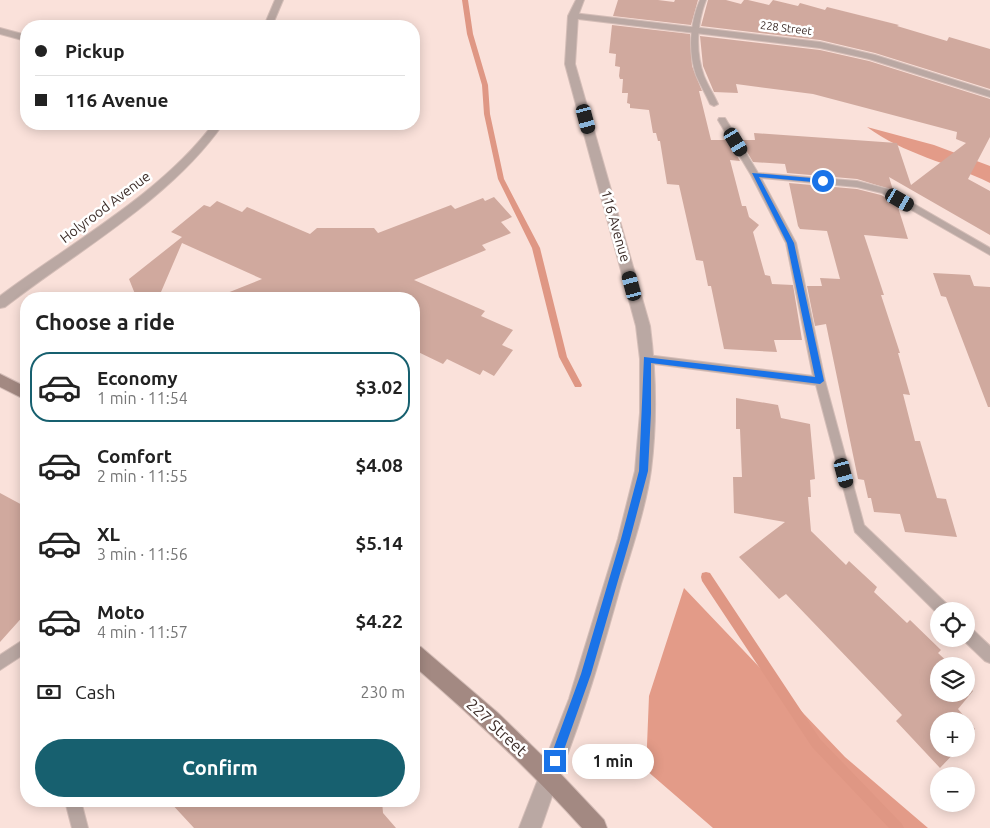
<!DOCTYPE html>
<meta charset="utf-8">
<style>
body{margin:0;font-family:Ubuntu,sans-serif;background:#f2f2f2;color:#222;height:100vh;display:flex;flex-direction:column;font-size:19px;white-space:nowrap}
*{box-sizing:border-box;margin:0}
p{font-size:16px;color:#767676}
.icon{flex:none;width:28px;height:28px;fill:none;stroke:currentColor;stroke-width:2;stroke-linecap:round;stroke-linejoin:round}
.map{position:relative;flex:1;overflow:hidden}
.sheet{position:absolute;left:20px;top:292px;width:400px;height:515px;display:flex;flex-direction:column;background:#fff;border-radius:20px;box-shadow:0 2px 12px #0003}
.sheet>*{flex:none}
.guide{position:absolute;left:20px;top:20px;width:400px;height:110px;border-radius:20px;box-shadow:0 2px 12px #0003;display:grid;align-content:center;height:110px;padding:0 15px;background:#fff}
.fabs{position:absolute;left:930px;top:602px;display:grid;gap:10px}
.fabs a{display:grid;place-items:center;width:45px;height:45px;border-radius:50%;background:#fff;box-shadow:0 2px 12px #0003;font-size:25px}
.end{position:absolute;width:22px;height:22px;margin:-11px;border:6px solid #1a73e8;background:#fff;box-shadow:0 0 0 2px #fff}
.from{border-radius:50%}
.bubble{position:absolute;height:35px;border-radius:18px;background:#fff;box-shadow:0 2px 12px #0003;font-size:16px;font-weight:700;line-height:35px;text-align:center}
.car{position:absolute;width:15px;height:30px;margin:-15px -8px;border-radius:6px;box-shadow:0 0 4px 1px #0007;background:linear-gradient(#222 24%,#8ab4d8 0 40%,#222 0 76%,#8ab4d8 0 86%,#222 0)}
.guide b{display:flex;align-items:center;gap:18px;height:48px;font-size:19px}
.guide b+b{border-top:1px solid #e0e0e0}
.guide i{width:12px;height:12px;background:#222}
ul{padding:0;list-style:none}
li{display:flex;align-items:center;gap:15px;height:70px;margin:0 10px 8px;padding:0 5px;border:2px solid transparent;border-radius:20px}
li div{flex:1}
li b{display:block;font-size:19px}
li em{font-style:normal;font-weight:700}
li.selected{border-color:#17606f}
li>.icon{width:45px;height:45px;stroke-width:1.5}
h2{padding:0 15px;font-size:22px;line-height:60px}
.pay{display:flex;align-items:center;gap:12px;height:55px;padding:0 15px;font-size:19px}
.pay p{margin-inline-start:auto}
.button{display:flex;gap:10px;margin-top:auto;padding:10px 15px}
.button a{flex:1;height:58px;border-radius:30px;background:#17606f;color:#fff;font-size:20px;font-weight:700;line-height:58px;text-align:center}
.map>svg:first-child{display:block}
.forest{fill:#e39b88}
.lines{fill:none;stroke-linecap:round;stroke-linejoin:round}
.stream{fill:#df9784;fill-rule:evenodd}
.building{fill:#d0a99e}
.service-casing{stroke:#d4bdb7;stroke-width:2}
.minor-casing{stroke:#d4bdb7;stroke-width:2}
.tertiary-casing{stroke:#d4bdb7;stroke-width:2}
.secondary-casing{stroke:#d4bdb7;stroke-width:2}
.service{fill:#baa8a3;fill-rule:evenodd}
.minor{fill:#baa8a3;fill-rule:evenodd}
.tertiary{fill:#baa8a3;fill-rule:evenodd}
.secondary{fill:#a38982;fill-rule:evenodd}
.route{fill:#1a73e8}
.labels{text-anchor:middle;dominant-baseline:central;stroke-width:5;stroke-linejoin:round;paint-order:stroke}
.far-street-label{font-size:11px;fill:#3d2d29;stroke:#fff}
.street-label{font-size:14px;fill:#3d2d29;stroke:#fff}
.near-street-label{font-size:16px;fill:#3d2d29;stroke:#fff}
</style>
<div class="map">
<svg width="990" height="828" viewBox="0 0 990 828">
<rect width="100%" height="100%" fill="#fae1da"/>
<!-- forest -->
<path class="forest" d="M867 127 934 145 990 166V183C950 163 903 154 867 127Z
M684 588 845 757 928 828H713L646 770 649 696Z"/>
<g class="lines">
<!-- stream -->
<path class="stream" d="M462 0H468L473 34 488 85 490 114 504 179 540 248 567 357 582 385 581 387H575L559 357 532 248 498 179 484 114 482 85 467 34Z
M706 572 710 573 820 739 902 824 904 828H889L812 747 702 581 701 577 702 573Z"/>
</g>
<!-- building -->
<path class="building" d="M618 0H658L674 2 675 0H698L691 25 613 16Z
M708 0H726L741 4 744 0H748L769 5 773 0 798 6 800 3 825 10 827 7 899 25 897 26 947 41 949 37 990 49V89L875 53 820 40 701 26Z
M612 25 690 34 692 66 702 91H699L711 140H728L740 161 730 160 742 206H746L749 217 759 225 753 232 765 275 770 276 772 284 793 285 802 340H774L777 352 724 349 711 286H708L703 261 696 260 679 185 667 184 660 141H658L656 133H653L649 110 630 108V104L627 103 628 93H622L623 79H620L619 76 620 67 615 66 616 54 609 53Z
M700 36 820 50 869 61 990 99V137L968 179 990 191V235L889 177 893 190 857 179 787 173 785 164 753 162 740 140H755L754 133 897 143 911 185 966 143 956 139 957 132 813 94 736 84 738 93 714 92 703 66Z
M789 183 857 189 881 195 897 204 908 239 864 235 884 295H881L900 353H898L910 395 903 394 915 441H920L937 498 946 499 957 537 905 532 900 514 874 512 871 498H868L864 480 858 479 826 324 815 326 807 286H822L820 278 840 279 827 231 800 229 798 226Z
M494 197 512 217 501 222 511 233 482 245 486 250 414 280 485 311 481 316 513 330 502 345 513 350 494 376 483 370 480 375 447 359 443 364 414 350V299H217V297L262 279 182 243 158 299H137L129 279 182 237 171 232 204 205 210 207 217 201 242 212 247 207 310 234 317 228H374L378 233 451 205 455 209 483 198 485 201Z
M933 273 970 275 974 286 990 287V407H988L946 297 941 296Z
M736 398 778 405 781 418 810 424 815 479 810 480 811 497H808L811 531 846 565 849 561 877 587 874 592 907 623 910 620 941 650 938 653 952 666H939V694H966V685L973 691 958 709 975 729 966 739V721H939V749H958L940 768 896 721 902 715 883 695 786 594 779 599 739 557 785 522 734 513 733 477H742L740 429H736Z
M0 493 26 507V613L0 642Z
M169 801H382L383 813 396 828H194Z"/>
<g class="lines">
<defs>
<path id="service" d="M700 0H706C697 23 695 52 704 76 708 86 714 95 718 104L714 106 710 104C706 94 700 85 696 75 688 51 690 23 700 0Z
M719 118H725L758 173 857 181 888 189 990 248V255L882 193 857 187 761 178 796 243 825 381 864 525 949 606 951 611H939V615L855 532 816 385 647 363 642 359 647 355 813 376 786 243 751 175 718 120Z
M966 626 971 628 990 646V663L985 661 962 639H966Z
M26 638V653L0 670V655Z
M65 801H81L88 828H72Z"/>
<path id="minor" d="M275 0H283L272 26H264Z
M573 13 820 42 875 55 990 91V97L869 59 820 48 570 18V14Z
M0 28 26 35V41L0 34Z
M213 124H223C170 200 77 251 5 307L0 308V296C69 244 161 194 213 124Z
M549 766 556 769 559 776 541 828H519L542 769Z"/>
<path id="tertiary" d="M576 0H584L578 16 575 64 650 326C656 373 657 423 651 470 646 506 632 549 621 584 602 652 583 718 556 783L549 786 542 783 539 776 569 699 618 539 635 471 640 413V359L636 326 565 64 568 16Z"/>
<path id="secondary" d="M0 374 26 387V400L0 387Z
M414 645 421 647 498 713 556 769 604 820 607 828H582C529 769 473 717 414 666Z"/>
</defs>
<!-- service casing -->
<use href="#service" class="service-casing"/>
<!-- minor casing -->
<use href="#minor" class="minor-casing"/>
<!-- tertiary casing -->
<use href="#tertiary" class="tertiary-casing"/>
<!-- secondary casing -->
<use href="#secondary" class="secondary-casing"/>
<!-- service -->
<use href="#service" class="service"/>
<!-- minor -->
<use href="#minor" class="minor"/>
<!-- tertiary -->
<use href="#tertiary" class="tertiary"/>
<!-- secondary -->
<use href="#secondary" class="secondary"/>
</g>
<!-- route -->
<path class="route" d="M752 173 823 179 826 181 823 183 759 177 794 243 824 381 820 384 651 363V413L648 471 630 539 591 674 560 761 559 764 555 766 551 764 549 761 581 674 621 539 639 471 644 357 815 377 787 243Z"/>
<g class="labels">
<!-- far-street labels -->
<g class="far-street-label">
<text transform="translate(786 28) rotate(7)">228 Street</text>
</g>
<!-- street labels -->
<g class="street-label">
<text transform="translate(105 207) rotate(-37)">Holyrood Avenue</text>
<text transform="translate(616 226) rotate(74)">116 Avenue</text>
</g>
<!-- near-street labels -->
<g class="near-street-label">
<text transform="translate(497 727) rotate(43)">227 Street</text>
</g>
</g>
</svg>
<div class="fabs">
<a><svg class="icon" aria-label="locate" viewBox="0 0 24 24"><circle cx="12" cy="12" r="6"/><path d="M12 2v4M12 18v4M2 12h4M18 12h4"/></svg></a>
<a><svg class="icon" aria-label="layers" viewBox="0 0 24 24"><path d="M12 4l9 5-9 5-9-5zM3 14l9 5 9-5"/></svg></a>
<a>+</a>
<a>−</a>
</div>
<i class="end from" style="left:823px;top:181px"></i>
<i class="end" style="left:555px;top:761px"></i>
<div class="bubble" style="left:572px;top:744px;width:82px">1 min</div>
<i class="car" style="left:586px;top:119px;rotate:165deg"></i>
<i class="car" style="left:736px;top:142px;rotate:149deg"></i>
<i class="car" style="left:900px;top:200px;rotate:120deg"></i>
<i class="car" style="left:632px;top:286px;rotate:345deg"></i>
<i class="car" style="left:844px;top:473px;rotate:165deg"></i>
<div class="guide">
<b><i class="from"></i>Pickup</b>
<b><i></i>116 Avenue</b>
</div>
<section class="sheet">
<h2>Choose a ride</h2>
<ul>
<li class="selected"><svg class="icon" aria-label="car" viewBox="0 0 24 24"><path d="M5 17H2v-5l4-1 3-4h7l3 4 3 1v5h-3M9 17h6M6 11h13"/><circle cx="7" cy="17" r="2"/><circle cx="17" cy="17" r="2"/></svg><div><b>Economy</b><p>1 min · 11:54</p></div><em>$3.02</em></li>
<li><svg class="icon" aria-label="car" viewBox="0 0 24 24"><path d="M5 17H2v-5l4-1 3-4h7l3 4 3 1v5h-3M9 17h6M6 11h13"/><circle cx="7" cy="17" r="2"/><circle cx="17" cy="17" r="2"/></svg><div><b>Comfort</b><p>2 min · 11:55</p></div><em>$4.08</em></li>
<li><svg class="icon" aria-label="car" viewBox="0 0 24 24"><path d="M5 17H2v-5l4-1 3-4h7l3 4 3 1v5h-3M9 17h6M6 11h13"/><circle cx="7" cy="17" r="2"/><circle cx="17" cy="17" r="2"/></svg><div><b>XL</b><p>3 min · 11:56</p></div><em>$5.14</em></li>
<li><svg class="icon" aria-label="car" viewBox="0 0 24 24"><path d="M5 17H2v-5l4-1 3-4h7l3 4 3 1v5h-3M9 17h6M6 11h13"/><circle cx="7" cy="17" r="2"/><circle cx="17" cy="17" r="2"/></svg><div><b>Moto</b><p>4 min · 11:57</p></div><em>$4.22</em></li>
</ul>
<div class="pay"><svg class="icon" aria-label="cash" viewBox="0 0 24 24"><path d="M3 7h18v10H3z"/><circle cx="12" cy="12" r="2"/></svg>Cash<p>230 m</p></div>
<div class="button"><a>Confirm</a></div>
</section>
</div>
